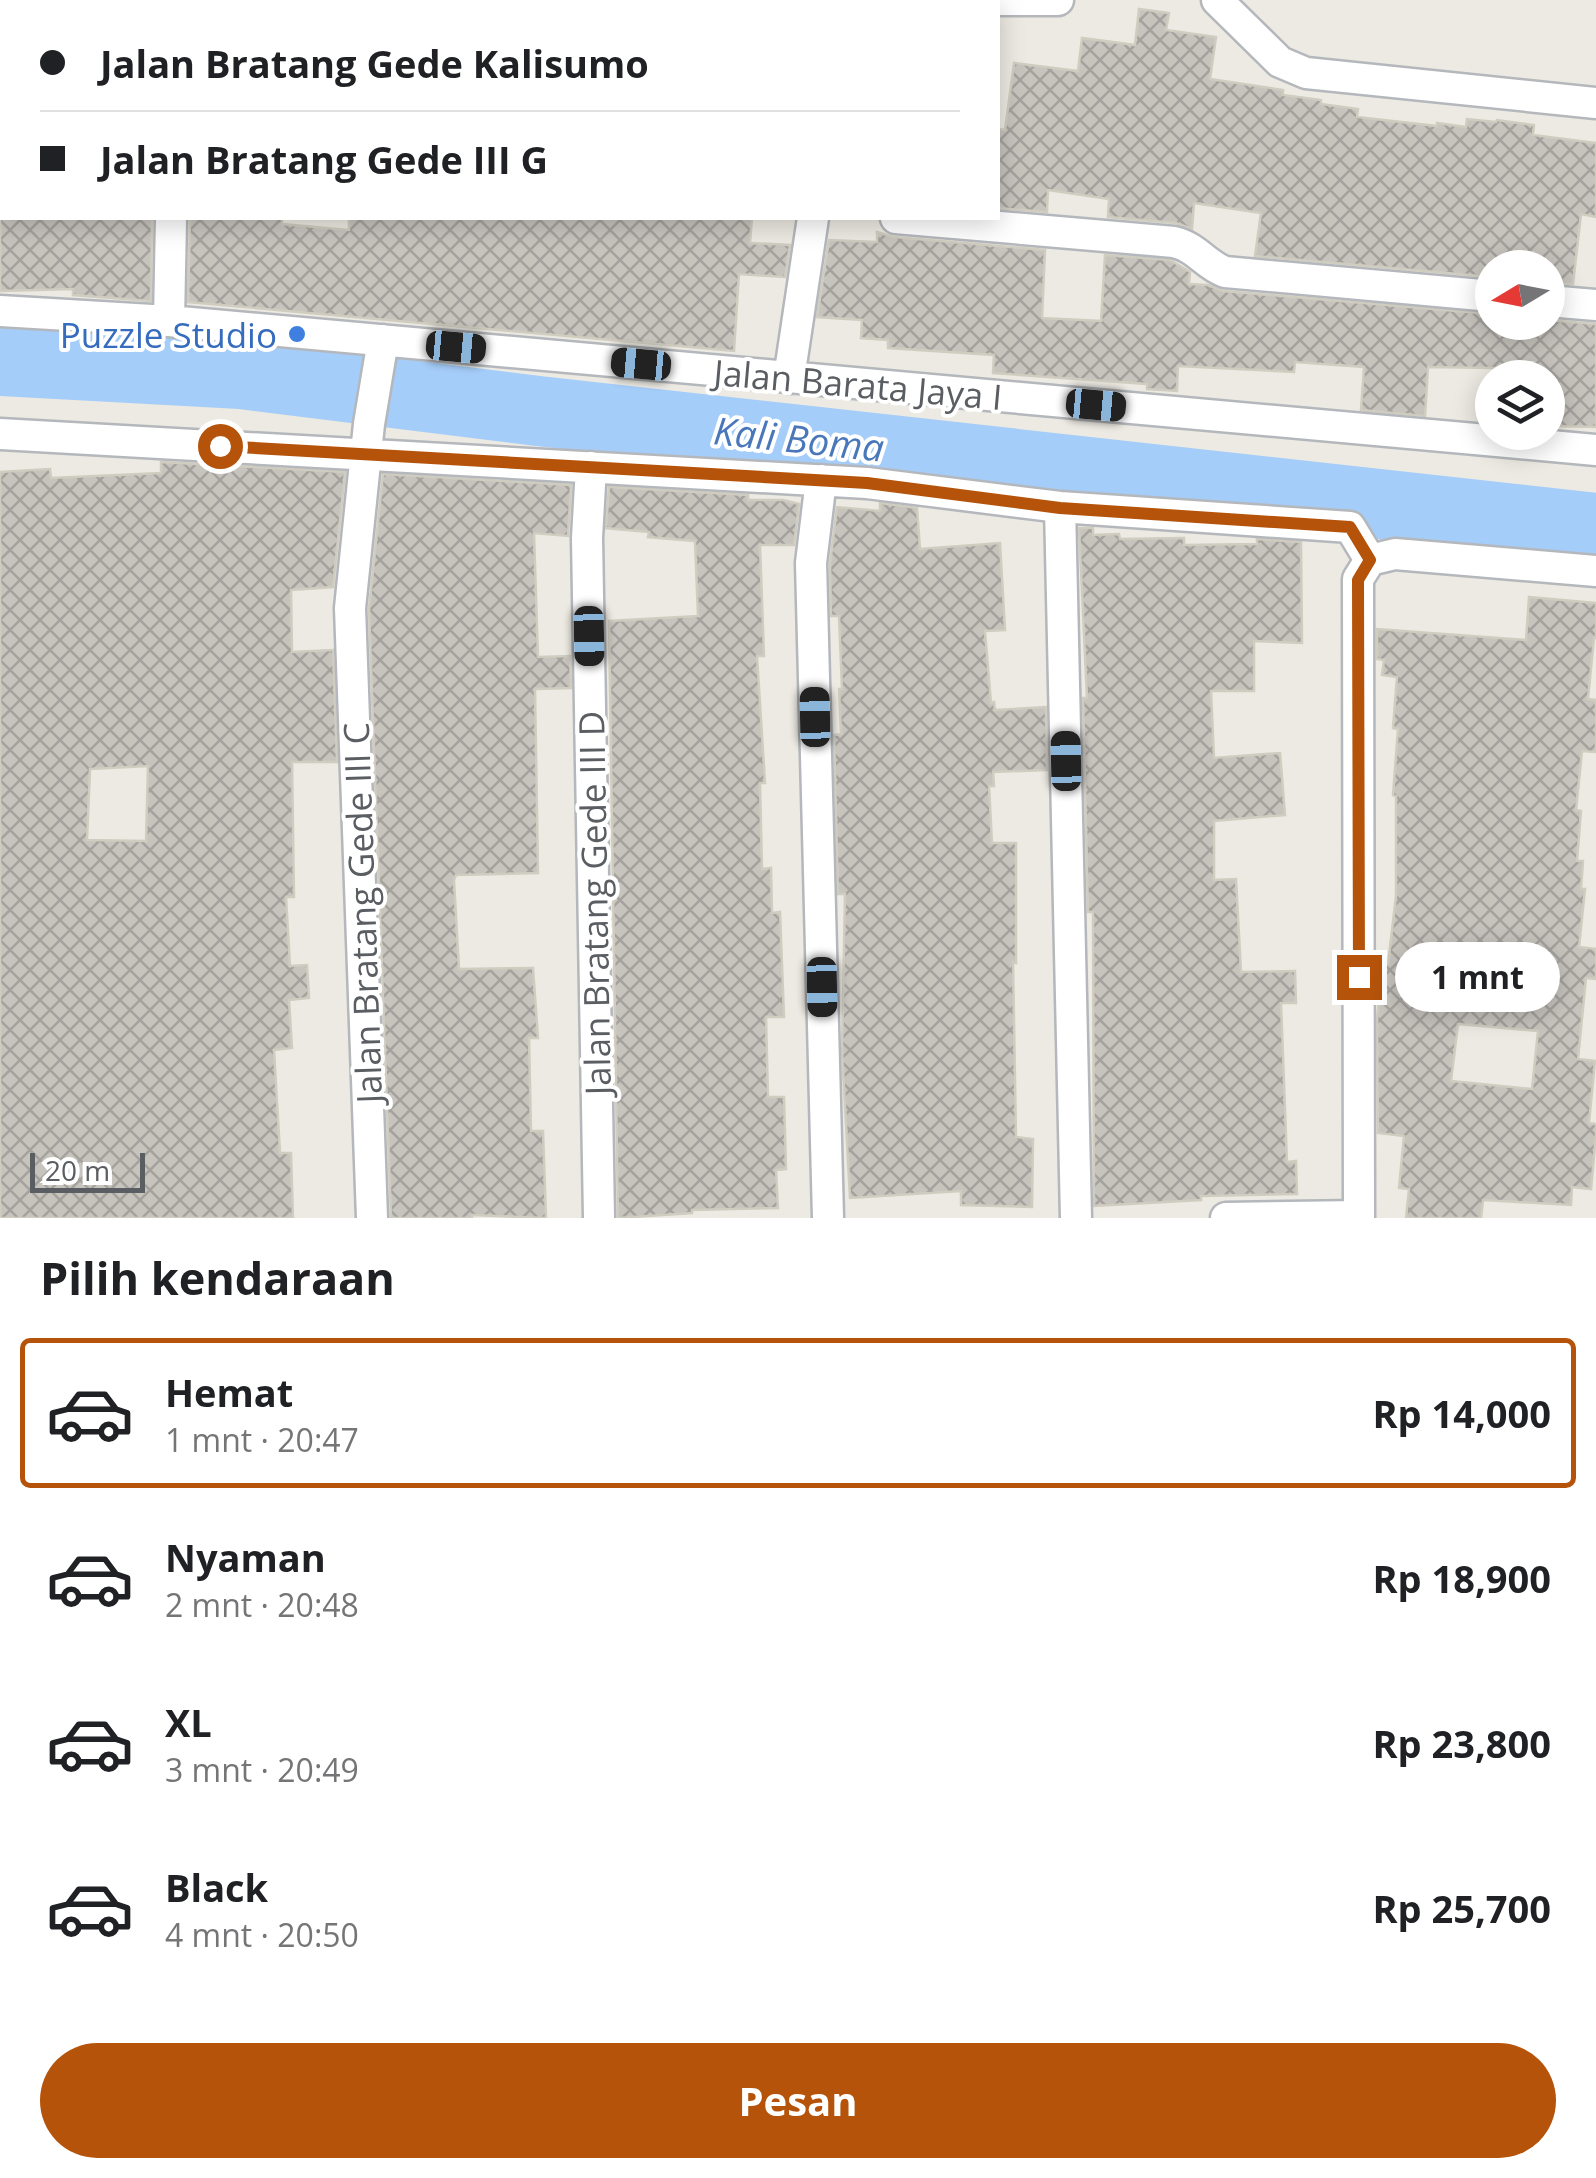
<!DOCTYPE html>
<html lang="id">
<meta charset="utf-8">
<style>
body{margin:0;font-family:"Open Sans",sans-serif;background:#f6f6f6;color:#202124;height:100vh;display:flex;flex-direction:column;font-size:38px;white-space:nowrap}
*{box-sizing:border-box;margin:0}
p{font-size:32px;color:#757577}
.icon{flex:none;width:55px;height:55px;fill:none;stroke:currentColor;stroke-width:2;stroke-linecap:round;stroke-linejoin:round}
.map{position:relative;height:1218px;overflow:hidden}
.sheet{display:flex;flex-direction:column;background:#fff;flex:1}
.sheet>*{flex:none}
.hud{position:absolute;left:0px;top:0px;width:1000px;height:220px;box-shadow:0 5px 25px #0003;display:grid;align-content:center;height:220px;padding:0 40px;background:#fff}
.needle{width:65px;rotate:260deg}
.controls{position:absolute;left:1475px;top:250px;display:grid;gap:20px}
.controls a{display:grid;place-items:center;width:90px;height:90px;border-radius:50%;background:#fff;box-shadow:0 5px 25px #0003;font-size:50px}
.scale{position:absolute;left:30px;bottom:25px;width:115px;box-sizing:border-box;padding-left:10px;border:5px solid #5a5d61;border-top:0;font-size:28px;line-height:35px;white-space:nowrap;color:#5a5d61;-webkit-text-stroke:8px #fff;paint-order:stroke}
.end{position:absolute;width:45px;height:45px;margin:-22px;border:12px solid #b45309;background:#fff;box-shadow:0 0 0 5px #fff}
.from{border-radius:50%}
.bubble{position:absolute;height:70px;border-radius:35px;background:#fff;box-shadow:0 5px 25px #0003;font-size:32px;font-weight:700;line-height:70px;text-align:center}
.car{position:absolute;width:30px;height:60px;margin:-30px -15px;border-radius:12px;box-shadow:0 0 8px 2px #0007;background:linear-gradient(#222 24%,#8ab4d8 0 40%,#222 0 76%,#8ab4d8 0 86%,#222 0)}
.hud b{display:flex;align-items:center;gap:35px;height:95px;font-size:38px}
.hud b+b{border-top:2px solid #e0e0e0}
.hud i{width:25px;height:25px;background:#202124}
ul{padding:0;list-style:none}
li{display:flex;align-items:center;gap:30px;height:150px;margin:0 20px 15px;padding:0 20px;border:5px solid transparent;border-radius:10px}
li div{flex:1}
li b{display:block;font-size:38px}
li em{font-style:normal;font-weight:700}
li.selected{border-color:#b45309}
li>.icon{width:90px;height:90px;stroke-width:1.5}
h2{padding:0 40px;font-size:45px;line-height:120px}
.action{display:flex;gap:20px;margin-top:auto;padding:20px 40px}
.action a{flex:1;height:115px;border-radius:60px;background:#b45309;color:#fff;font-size:40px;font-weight:700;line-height:115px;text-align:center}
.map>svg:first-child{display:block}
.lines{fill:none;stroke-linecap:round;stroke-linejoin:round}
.river{stroke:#a5cdf9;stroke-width:70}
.building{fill:url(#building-cross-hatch);stroke:#d0ccc0;stroke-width:2.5;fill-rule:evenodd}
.street-casing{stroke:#b4b7bb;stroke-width:35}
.street{stroke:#fff;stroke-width:30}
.route{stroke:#b45309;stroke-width:12}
.shop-dot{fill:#3f7fe0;stroke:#fff;stroke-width:4}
.labels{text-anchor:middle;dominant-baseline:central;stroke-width:8;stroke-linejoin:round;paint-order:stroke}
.shop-label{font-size:35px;fill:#366cbe;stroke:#fff;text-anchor:end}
.street-label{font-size:35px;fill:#5a5d61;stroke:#fff}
.water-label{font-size:38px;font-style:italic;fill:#4977ba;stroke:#fff}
</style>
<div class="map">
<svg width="1596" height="1218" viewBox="0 0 1596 1218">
<defs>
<pattern id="building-cross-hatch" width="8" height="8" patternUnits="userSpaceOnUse" patternTransform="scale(2.5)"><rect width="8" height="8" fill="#c7c4be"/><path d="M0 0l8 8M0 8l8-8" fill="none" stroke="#a5a29e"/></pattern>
</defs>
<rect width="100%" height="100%" fill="#eceae2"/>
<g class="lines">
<!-- river -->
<path class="river" d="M0 361 241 374 538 411 1596 528"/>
</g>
<!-- building -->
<path class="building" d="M1139 9 1169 13 1166 30 1216 37 1210 79 1283 90V95L1321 100V104L1358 109 1357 117 1437 126V123L1466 127 1467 119 1496 122 1497 120 1534 125 1533 135 1596 143V217L1581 214 1573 284 1548 283V268H1492V277L1255 256 1261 213 1194 203 1192 229 1176 223 1108 217 1109 199 1048 190 1047 212 998 208V129L1005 130 1014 63 1078 71 1082 38 1135 45Z
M0 218H152L151 301 73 295V289L0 291Z
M190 218H282V224L349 230V218H752L750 243 790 245 785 277 739 274 734 351 188 302Z
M877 232 894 237 1045 250 1042 318 1101 321 1105 255 1170 260 1190 272 1189 284 1208 285 1223 291 1492 314V322H1548V320L1596 324V427L1554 426V378H1494L1495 368 1428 367 1425 416 1361 410 1364 367 1295 362 1294 372 1178 366 1177 391 1147 389V384L993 373 994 355 888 348V340L861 338 862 320 817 317 829 240 877 242Z
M161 462 345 472 333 587 291 590 292 652 333 650 337 762H292L294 897H286L290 966 307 965 309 998 289 1000 292 1048 274 1050 280 1153H291L293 1218H0V472L50 469 51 478 161 473ZM148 766 146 841 87 840 90 769Z
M383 474 571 485 568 536 534 533 538 657 570 656 571 688 535 689 538 873 456 875 454 880 459 969 533 968 538 1038H529L531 1131H543L546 1218 472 1215V1218H391L369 609Z
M609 487 748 495V500H783L799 504 794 545H760L764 656H757L765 783H760L762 869 771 868 772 913 780 912 784 1017H766L768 1097H784L786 1169 776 1170 778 1208 692 1210V1213L618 1218 609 621 698 616 695 541 648 537 649 532 606 528Z
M880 503 917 508 920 549 1000 543 1005 630 985 631 991 703 994 702 995 710 1046 707 1047 770 993 772 994 786H989L992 843H1016V963L1013 962 1016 1137 1033 1139 1032 1207 961 1205V1191L850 1198 842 1051 845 894H838L834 735 841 734 839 689H842L839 616H831L830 564 837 507 880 511Z
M1079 528H1093V535L1119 534 1120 539 1184 538V545L1257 544V539L1301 542 1302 643 1254 641V691H1211L1214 758 1280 753 1285 815 1214 821V880L1236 879 1241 972 1295 971 1296 1003H1281L1287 1162 1296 1161 1297 1194 1201 1196V1200L1094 1206 1093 912H1088L1083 698H1087Z
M1529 597 1596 603V638H1594L1588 699 1596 700V752L1582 751 1576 810 1581 811 1577 861H1583L1581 889H1585L1579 947 1596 949V979L1586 978 1578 1059 1595 1061 1589 1123 1596 1124V1135L1591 1189 1572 1187 1571 1205 1483 1200 1481 1218H1406L1409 1189 1399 1188 1404 1136 1378 1133 1377 1019 1383 963 1388 964 1396 896V796L1393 795 1398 729 1393 728 1397 677 1382 675 1384 660 1377 659V629L1526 640ZM1458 1024 1538 1031 1532 1089 1451 1081Z"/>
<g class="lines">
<defs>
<path id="street" d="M937 0H1058
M1217 0 1280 62 1306 73 1596 103
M174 2V0
M896 218 1174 242C1198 248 1204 264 1225 272L1492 296
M1548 301 1596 305
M0 311 169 321 1596 450
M169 321 171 218
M789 378 813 218
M0 434 867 483 1060 507 1350 527 1370 560
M591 467 587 538 599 1218
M821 480 811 563 828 1218
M1060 507 1076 1218
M1370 560 1395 554 1596 571
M372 1218 350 608 369 424 383 340
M1226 1218 1359 1216
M1359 1218 1358 579 1370 560"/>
</defs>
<!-- street casing -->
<use href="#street" class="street-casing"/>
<!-- street -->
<use href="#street" class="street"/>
</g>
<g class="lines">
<!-- route -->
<path class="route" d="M220 446 867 483 1060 508 1350 527 1370 560 1358 580 1359 977"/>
</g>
<!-- markers -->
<circle class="shop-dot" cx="297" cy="334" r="10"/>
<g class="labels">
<!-- shop labels -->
<g class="shop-label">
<text x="277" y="334">Puzzle Studio</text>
</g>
<!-- street labels -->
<g class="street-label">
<text transform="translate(858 384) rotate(5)">Jalan Barata Jaya I</text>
<text transform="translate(594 903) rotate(-91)">Jalan Bratang Gede III D</text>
<text transform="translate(362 913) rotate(-92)">Jalan Bratang Gede III C</text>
</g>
<!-- water labels -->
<g class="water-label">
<text transform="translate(799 438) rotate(6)">Kali Boma</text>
</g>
</g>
</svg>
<div class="controls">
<a><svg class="needle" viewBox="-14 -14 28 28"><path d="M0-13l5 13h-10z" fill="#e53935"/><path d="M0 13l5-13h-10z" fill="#757577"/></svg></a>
<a><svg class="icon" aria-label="layers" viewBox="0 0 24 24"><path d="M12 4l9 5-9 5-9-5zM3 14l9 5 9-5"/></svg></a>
</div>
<div class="scale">20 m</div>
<i class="end from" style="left:220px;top:446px"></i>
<i class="end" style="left:1359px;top:977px"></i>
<div class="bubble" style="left:1395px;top:942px;width:165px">1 mnt</div>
<i class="car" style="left:456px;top:347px;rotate:95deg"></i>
<i class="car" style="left:641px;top:364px;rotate:275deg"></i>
<i class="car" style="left:1096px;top:405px;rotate:95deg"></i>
<i class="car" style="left:589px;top:636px;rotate:179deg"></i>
<i class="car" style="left:815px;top:717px;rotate:359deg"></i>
<i class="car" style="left:1066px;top:761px;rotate:359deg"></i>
<i class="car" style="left:822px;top:987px;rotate:179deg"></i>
<div class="hud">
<b><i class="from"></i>Jalan Bratang Gede Kalisumo</b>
<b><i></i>Jalan Bratang Gede III G</b>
</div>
</div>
<section class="sheet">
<h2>Pilih kendaraan</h2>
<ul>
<li class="selected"><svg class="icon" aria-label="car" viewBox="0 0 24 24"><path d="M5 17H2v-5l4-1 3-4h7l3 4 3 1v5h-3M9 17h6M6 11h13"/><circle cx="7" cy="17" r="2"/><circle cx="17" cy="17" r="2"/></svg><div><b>Hemat</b><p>1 mnt · 20:47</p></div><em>Rp 14,000</em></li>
<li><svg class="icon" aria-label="car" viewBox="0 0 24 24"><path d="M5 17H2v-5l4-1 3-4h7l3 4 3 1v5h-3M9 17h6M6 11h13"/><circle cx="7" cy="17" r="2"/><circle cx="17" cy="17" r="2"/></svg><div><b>Nyaman</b><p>2 mnt · 20:48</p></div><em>Rp 18,900</em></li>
<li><svg class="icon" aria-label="car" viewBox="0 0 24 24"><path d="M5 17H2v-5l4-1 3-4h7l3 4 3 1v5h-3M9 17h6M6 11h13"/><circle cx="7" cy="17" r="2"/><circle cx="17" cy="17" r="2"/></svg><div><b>XL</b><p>3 mnt · 20:49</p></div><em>Rp 23,800</em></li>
<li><svg class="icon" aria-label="car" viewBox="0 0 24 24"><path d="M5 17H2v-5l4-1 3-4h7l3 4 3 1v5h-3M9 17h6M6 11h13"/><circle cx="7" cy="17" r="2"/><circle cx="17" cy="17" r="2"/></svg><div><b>Black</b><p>4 mnt · 20:50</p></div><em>Rp 25,700</em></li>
</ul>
<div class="action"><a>Pesan</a></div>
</section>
